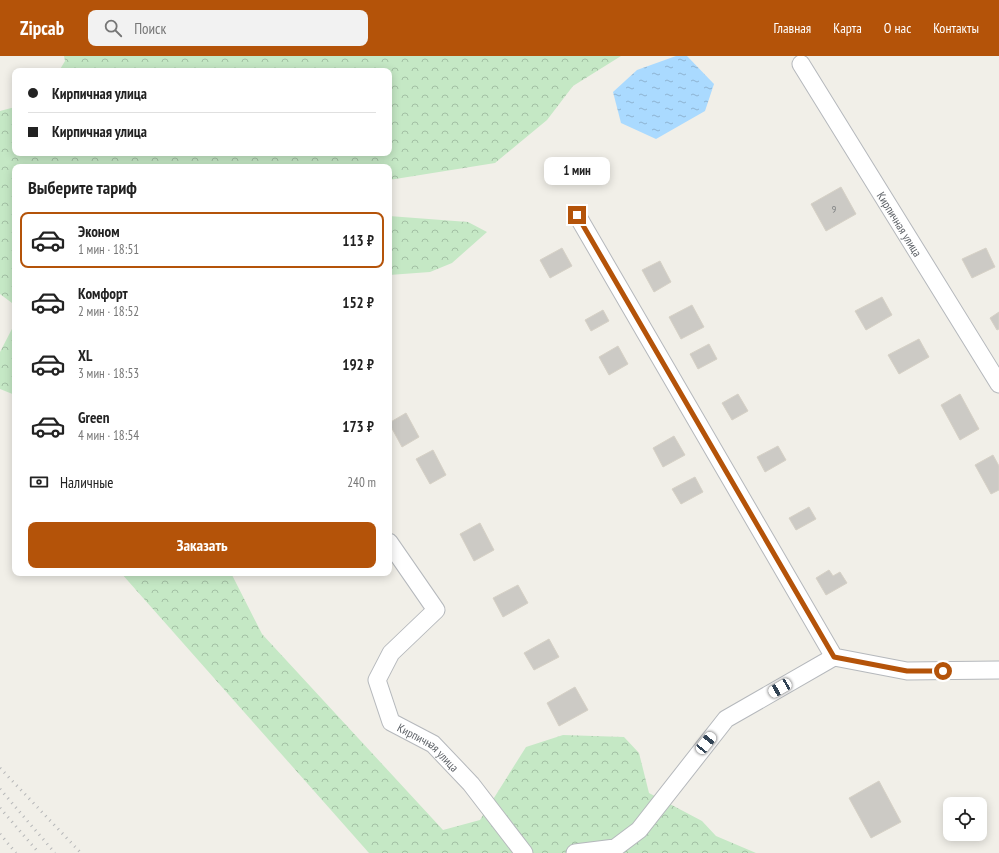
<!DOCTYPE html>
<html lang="ru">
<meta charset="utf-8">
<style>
body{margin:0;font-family:"PT Sans Narrow",sans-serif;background:#f2f2f2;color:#222;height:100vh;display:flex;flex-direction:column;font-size:15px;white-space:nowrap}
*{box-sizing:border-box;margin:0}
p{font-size:13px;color:#767676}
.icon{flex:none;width:22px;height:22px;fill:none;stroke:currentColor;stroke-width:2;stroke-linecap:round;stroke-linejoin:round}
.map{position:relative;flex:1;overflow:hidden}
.panel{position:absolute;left:12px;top:108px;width:380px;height:412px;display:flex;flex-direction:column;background:#fff;border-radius:8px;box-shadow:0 2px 10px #0003}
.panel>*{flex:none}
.hud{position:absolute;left:12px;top:12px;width:380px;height:88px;border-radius:8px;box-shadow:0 2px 10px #0003;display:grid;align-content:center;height:88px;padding:0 16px;background:#fff}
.tools{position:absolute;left:943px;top:741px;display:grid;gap:8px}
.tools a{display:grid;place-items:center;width:44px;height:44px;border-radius:8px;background:#fff;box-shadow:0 2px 10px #0003;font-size:20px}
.end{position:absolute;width:18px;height:18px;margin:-9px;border:5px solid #b45309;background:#fff;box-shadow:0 0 0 2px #fff}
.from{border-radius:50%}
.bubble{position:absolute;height:28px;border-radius:8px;background:#fff;box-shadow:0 2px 10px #0003;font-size:13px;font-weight:700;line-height:28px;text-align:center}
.car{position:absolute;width:12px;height:24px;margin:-12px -6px;border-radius:5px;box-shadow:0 0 3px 1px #0007;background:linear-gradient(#fff 24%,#345 0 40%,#fff 0 76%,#345 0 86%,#fff 0)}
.hud b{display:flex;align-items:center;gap:14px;height:38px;font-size:15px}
.hud b+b{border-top:1px solid #e0e0e0}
.hud i{width:10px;height:10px;background:#222}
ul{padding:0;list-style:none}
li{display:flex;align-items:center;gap:12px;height:56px;margin:0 8px 6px;padding:0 8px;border:2px solid transparent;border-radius:8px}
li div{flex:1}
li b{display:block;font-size:15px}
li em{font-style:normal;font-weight:700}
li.active{border-color:#b45309}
li>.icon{width:36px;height:36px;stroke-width:1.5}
h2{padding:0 16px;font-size:18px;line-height:48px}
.pay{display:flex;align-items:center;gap:10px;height:44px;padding:0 16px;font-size:15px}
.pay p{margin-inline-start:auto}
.action{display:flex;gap:8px;margin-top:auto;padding:8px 16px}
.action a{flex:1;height:46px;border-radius:8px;background:#b45309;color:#fff;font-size:16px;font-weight:700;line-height:46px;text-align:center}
header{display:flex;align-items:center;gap:24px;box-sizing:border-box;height:56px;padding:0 20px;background:#b45309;color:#fff}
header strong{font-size:19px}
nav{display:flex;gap:22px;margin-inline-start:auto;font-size:14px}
.search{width:280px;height:36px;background:#f2f2f2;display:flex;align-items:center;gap:10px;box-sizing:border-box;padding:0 14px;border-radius:8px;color:#767676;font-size:15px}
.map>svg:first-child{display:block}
.forest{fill:url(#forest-crowns)}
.water{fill:url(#water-ripples)}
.building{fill:#cccac5;stroke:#d6d1c6}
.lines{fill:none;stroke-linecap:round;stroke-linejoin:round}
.street-casing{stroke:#b5b8bc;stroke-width:19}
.street{stroke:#fff;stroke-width:17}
.rail{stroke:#b6b7b8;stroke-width:3;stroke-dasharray:1 5;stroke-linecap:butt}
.route{stroke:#b45309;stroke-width:5}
.labels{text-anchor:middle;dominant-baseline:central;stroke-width:3;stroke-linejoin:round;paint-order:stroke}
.number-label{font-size:10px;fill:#7a7d7f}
.street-label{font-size:12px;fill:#5f6368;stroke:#fff}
</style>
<header>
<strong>Zipcab</strong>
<div class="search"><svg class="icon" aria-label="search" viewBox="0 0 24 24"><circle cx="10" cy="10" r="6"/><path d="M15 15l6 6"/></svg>Поиск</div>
<nav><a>Главная</a><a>Карта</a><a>О нас</a><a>Контакты</a></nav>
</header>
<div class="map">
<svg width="999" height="797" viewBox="0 0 999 797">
<defs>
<pattern id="forest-crowns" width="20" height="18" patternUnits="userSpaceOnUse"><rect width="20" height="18" fill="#c5e8c5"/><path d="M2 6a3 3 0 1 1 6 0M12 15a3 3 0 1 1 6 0" fill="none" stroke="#a3c0a4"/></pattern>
<pattern id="water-ripples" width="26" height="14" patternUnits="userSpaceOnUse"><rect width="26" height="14" fill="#aadaff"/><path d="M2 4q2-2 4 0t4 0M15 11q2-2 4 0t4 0" fill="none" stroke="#8eb4d2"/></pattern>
</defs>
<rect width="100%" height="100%" fill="#f1efe8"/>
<!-- forest -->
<path class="forest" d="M64 0H621L573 30 547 64 495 107 389 124V111H15V339L0 333V296L14 269 12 247 0 238V55L15 51V97H389V15H59L65 5Z
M389 160 468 166 487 176 452 207 430 216 389 219Z
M121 517H231L262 578 443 774 480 764 526 691 563 679 624 681 639 697 649 737 702 765 716 780 756 797H369Z"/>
<!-- water -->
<path class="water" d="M676 0H687L714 28 705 55 656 83 621 67 613 36 637 14Z"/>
<!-- building -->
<path class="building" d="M841 131 856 158 826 175 811 148Z
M562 192 572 210 550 222 540 204Z
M986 192 995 211 972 222 962 203Z
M660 205 671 226 654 236 642 214Z
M882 241 892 259 866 274 855 255Z
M692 249 704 271 681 283 669 261Z
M603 254 609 265 591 275 585 264Z
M999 256V273L997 274 990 262Z
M919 283 929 301 899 318 888 299Z
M709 288 717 303 698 313 690 298Z
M618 290 628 308 609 319 599 301Z
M738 338 748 355 732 364 722 347Z
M960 338 979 373 960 384 941 349Z
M406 357 419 381 402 391 389 367Z
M674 380 685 399 663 411 653 392Z
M778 390 786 404 765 416 757 401Z
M433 394 446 419 430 428 416 403Z
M993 399 999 410V434L991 438 975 409Z
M695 421 703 436 681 448 672 433Z
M809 451 816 463 796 474 789 462Z
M480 467 494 494 474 505 460 478Z
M829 514 833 520 840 516 847 527 826 539 816 522Z
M518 529 528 547 503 561 493 542Z
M549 583 559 601 534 614 524 597Z
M575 631 588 654 559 670 547 647Z
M879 725 901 766 871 782 849 742Z"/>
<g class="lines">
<defs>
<g id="street">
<path id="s1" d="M801 8 999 328"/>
<path d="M577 159 834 601 907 615 999 614"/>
<path id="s2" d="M389 486 436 554 391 597 377 624 391 666 433 688 471 728 524 797"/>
<path d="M575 797 615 792 639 774 726 663 834 601"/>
</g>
</defs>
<!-- street casing -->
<use href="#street" class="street-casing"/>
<!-- street -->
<use href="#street" class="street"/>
<!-- rail -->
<path class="rail" d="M0 712 81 797
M0 733 55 797
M0 752 39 797
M0 778 16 797"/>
</g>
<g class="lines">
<!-- route -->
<path class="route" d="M577 159 834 601 907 615H943"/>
</g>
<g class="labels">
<!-- number labels -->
<g class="number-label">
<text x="834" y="153">9</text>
</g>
<!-- street labels -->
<g class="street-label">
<text stroke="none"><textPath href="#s1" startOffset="188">Кирпичная улица</textPath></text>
<text stroke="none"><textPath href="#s2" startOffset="265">Кирпичная улица</textPath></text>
</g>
</g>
</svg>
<div class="tools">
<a><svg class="icon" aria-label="locate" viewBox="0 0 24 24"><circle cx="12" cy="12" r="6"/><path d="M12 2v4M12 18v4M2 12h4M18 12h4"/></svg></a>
</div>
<i class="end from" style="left:943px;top:615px"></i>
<i class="end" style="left:577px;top:159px"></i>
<div class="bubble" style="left:544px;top:101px;width:66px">1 мин</div>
<i class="car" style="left:780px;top:632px;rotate:240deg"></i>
<i class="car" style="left:706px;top:687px;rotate:39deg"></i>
<div class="hud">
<b><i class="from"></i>Кирпичная улица</b>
<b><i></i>Кирпичная улица</b>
</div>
<section class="panel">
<h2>Выберите тариф</h2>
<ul>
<li class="active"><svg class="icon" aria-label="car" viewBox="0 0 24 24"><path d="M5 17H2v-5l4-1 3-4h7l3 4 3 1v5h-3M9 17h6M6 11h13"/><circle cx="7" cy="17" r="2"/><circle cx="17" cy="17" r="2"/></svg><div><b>Эконом</b><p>1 мин · 18:51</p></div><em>113 ₽</em></li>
<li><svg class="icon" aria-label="car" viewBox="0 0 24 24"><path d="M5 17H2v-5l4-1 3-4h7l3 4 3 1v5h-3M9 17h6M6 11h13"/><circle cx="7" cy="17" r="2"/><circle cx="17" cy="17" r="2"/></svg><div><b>Комфорт</b><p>2 мин · 18:52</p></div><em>152 ₽</em></li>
<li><svg class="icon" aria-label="car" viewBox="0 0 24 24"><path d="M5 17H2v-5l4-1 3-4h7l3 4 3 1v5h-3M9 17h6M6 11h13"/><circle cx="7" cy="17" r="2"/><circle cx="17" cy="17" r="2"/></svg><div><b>XL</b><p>3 мин · 18:53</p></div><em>192 ₽</em></li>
<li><svg class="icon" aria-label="car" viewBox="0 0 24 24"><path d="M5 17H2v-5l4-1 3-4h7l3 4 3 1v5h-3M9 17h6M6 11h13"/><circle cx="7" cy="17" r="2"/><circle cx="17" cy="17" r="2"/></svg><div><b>Green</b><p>4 мин · 18:54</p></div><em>173 ₽</em></li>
</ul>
<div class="pay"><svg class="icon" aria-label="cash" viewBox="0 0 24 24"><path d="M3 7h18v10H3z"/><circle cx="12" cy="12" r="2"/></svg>Наличные<p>240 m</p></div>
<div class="action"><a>Заказать</a></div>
</section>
</div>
